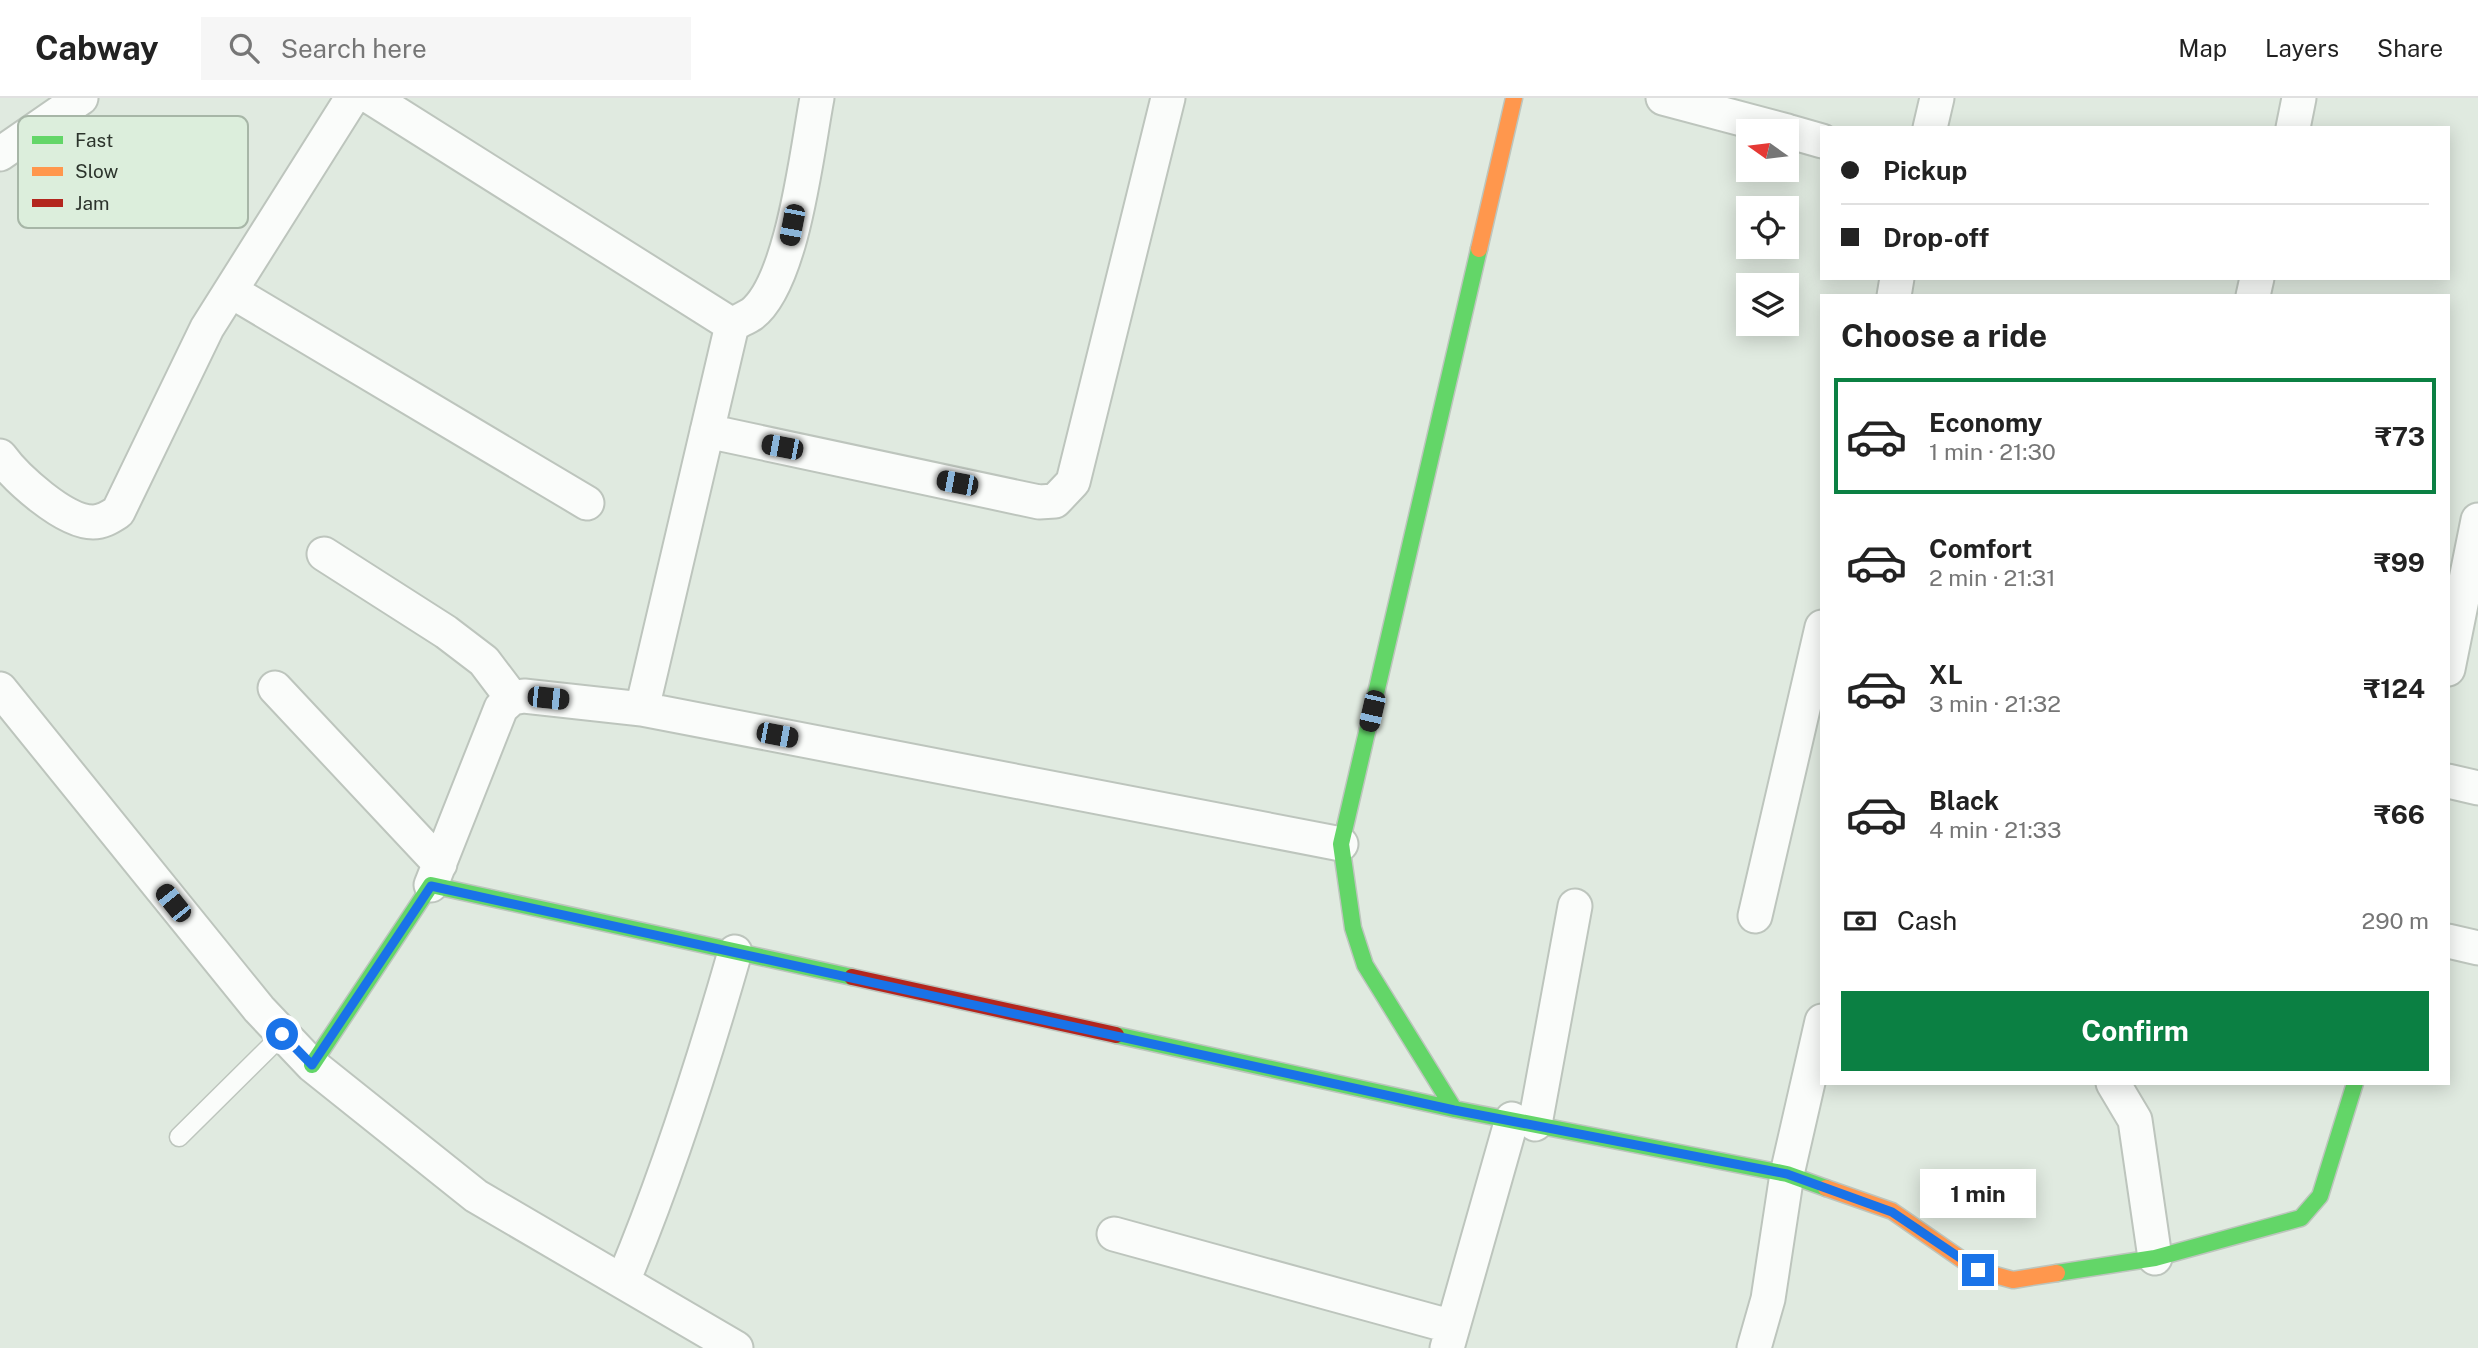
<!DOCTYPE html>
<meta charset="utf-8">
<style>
body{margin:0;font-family:"Public Sans",sans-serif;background:#f6f6f6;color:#222;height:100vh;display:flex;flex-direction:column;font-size:26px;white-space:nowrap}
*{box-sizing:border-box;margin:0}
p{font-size:23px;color:#767676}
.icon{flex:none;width:38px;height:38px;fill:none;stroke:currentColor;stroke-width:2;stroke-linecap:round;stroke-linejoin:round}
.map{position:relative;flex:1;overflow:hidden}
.details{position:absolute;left:1820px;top:196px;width:630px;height:791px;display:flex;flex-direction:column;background:#fff;border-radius:0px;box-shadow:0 4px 18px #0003}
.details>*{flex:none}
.hud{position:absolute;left:1820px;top:28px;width:630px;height:154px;border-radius:0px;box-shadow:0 4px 18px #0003;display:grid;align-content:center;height:154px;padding:0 21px;background:#fff}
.needle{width:46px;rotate:284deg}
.tools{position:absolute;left:1736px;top:21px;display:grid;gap:14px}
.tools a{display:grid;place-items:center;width:63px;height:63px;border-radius:0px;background:#fff;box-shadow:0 4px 18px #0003;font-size:35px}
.end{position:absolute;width:32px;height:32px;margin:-16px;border:9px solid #1a73e8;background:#fff;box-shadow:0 0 0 4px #fff}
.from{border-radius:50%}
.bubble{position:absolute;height:49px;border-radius:0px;background:#fff;box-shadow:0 4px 18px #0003;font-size:23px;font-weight:700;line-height:49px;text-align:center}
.car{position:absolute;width:21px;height:42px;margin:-21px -10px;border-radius:9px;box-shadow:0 0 5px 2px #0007;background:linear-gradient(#222 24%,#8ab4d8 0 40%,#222 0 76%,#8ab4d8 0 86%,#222 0)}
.hud b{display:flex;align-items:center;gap:24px;height:66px;font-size:26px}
.hud b+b{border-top:2px solid #e0e0e0}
.hud i{width:18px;height:18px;background:#222}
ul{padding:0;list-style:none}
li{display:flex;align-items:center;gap:21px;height:116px;margin:0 14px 10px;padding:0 7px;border:4px solid transparent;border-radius:0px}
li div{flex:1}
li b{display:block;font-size:26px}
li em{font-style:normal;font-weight:700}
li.selected{border-color:#0b8043}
li>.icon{width:63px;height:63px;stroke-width:1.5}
h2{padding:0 21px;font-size:32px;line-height:84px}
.pay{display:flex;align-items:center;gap:18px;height:77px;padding:0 21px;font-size:26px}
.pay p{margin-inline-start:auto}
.cta{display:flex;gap:14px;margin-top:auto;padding:14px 21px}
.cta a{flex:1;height:80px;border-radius:0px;background:#0b8043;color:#fff;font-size:28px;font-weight:700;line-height:80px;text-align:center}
header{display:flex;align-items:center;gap:42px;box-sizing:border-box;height:98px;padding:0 35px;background:#fff;border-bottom:2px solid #e0e0e0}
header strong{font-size:33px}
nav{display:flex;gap:38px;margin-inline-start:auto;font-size:24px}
.search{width:490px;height:63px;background:#f6f6f6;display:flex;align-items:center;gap:18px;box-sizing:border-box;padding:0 24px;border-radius:0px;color:#767676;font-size:26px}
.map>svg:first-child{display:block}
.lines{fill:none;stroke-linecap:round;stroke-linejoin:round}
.lane-casing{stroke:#bdc5bd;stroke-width:21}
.street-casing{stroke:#bdc5bd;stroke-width:37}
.fast-casing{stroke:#bdc5bd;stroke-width:19}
.slow-casing{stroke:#bdc5bd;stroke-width:19}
.jam-casing{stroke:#bdc5bd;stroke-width:19}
.lane{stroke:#fafcfa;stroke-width:18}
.street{stroke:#fafcfa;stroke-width:33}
.fast{stroke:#63d668;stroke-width:16}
.slow{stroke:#ff974d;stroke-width:16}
.jam{stroke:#b3261e;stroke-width:16}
.route{stroke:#1a73e8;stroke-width:9}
.key{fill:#dceedc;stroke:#a7b6a7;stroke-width:2}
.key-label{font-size:19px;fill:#2c342c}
</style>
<header>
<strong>Cabway</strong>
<div class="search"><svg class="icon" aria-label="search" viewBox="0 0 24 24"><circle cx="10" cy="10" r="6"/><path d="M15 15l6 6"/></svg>Search here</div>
<nav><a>Map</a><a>Layers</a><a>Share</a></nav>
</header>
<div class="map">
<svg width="2478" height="1250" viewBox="0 0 2478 1250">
<rect width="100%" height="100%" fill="#e0eae0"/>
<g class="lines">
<defs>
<path id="lane" d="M179 1039 283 936"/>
<path id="street" d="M372 0 732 227C738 223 746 220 752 216 793 184 807 52 817 0
M1663 0 1787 33
M1930 30 1937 0
M2293 30 2299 0
M1787 33 1822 43
M0 56 81 0
M231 193 587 405
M1894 198 1897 180
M2253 198 2257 180
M707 333 1039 404 1055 403 1073 384 1168 0
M0 358C16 380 64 424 93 424 103 424 110 419 118 414L207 230 352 0
M324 456 446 534 484 563 512 600
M2448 571 2478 422
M275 590 440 766
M0 591 259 911 312 967 476 1098 736 1250
M642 611 732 227
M2448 683 2478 690
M431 787 501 610 512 600 524 598 642 611 1341 746
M1755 818 1822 529
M2448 843 2478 850
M2113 985 2135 1022 2155 1160
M1535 1026 1575 808
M1114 1136 1453 1229
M623 1183C668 1076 703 966 735 854
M1447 1250 1512 1021
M1754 1250 1768 1201 1787 1076 1822 923"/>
<path id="fast" d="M1116 937 1454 1011 1787 1076 1826 1090
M312 967 431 787 852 879
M1454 1011 1365 867 1353 830 1341 746 1479 151
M2057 1175 2155 1160 2301 1120 2320 1098 2355 985"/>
<path id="slow" d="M1479 151 1514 0
M1826 1090 1892 1113 1977 1172 2013 1182 2057 1175"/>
<path id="jam" d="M852 879 1116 937"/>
</defs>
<!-- lane casing -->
<use href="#lane" class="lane-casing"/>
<!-- street casing -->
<use href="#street" class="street-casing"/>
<!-- fast casing -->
<use href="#fast" class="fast-casing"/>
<!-- slow casing -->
<use href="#slow" class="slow-casing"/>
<!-- jam casing -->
<use href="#jam" class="jam-casing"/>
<!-- lane -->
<use href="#lane" class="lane"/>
<!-- street -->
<use href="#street" class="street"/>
<!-- fast -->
<use href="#fast" class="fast"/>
<!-- slow -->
<use href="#slow" class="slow"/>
<!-- jam -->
<use href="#jam" class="jam"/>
</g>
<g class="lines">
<!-- route -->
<path class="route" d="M282 936 312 967 431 788 1454 1012 1787 1076 1892 1114 1978 1172"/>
</g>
<!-- legend -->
<rect x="18" y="18" width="230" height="112" rx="10" class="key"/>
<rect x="32" y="38" width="31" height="8" fill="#63d668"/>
<rect x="32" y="69" width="31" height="9" fill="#ff974d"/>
<rect x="32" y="101" width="31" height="8" fill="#b3261e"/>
<g class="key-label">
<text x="75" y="49">Fast</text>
<text x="75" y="80">Slow</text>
<text x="75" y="112">Jam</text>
</g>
</svg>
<div class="tools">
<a><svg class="needle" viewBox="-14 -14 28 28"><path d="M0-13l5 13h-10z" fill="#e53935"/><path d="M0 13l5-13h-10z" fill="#767676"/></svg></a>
<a><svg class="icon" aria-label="locate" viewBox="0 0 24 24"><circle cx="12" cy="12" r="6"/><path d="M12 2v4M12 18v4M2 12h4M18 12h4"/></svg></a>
<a><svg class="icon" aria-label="layers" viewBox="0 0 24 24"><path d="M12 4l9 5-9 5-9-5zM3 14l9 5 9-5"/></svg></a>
</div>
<i class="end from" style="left:282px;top:936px"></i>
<i class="end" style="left:1978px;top:1172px"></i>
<div class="bubble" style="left:1920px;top:1071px;width:116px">1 min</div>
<i class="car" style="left:792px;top:127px;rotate:191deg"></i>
<i class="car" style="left:782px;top:349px;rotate:281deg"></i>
<i class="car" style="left:957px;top:385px;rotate:281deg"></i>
<i class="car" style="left:548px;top:600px;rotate:96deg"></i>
<i class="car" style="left:1372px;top:613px;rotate:193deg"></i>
<i class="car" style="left:777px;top:637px;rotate:101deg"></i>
<i class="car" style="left:173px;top:805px;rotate:321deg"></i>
<div class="hud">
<b><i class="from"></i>Pickup</b>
<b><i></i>Drop-off</b>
</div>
<section class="details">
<h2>Choose a ride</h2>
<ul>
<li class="selected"><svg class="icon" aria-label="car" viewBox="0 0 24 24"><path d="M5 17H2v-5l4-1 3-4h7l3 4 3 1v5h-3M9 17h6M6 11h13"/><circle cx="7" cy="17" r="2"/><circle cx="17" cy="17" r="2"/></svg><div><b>Economy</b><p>1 min · 21:30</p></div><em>₹73</em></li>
<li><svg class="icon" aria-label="car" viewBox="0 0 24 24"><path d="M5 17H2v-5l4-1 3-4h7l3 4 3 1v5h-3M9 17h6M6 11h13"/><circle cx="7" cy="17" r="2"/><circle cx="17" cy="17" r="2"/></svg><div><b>Comfort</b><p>2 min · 21:31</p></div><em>₹99</em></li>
<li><svg class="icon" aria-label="car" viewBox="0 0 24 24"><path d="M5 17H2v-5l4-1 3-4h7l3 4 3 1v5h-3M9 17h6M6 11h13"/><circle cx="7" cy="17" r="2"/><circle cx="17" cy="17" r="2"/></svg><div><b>XL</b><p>3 min · 21:32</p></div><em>₹124</em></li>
<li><svg class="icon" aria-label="car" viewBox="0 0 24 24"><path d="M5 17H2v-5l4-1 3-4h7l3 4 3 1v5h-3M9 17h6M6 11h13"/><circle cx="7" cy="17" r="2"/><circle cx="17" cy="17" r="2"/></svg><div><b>Black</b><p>4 min · 21:33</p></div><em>₹66</em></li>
</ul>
<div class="pay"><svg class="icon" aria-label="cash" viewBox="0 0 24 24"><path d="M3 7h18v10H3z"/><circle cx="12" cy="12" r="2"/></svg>Cash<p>290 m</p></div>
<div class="cta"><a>Confirm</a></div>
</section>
</div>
